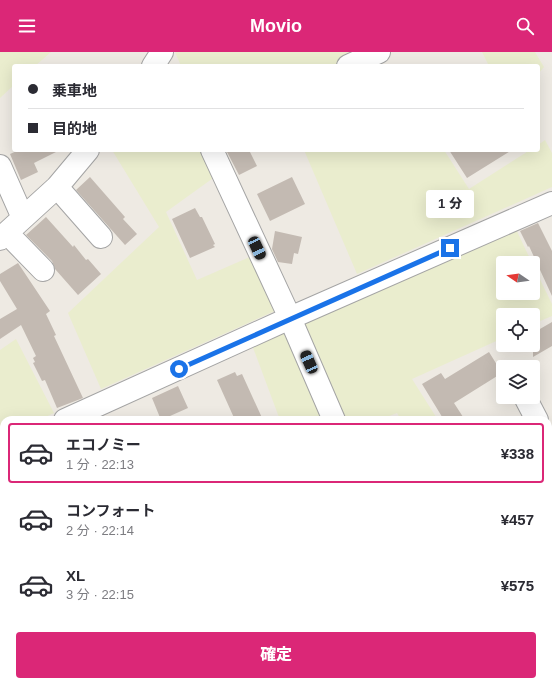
<!DOCTYPE html>
<html lang="ja">
<meta charset="utf-8">
<style>
body{margin:0;font-family:Helvetica,"Noto Sans JP",sans-serif;background:#f7f7f7;color:#2b2b33;height:100vh;display:flex;flex-direction:column;font-size:15px;white-space:nowrap}
*{box-sizing:border-box;margin:0}
p{font-size:13px;color:#7c7c81}
.icon{flex:none;width:22px;height:22px;fill:none;stroke:currentColor;stroke-width:2;stroke-linecap:round;stroke-linejoin:round}
.map{position:relative;flex:1;overflow:hidden}
.drawer{position:absolute;left:0px;top:364px;width:552px;height:270px;display:flex;flex-direction:column;background:#fff;border-radius:12px 12px 0 0;box-shadow:0 4px 16px #0002}
.drawer>*{flex:none}
.guide{position:absolute;left:12px;top:12px;width:528px;height:88px;border-radius:4px;box-shadow:0 4px 16px #0002;display:grid;align-content:center;height:88px;padding:0 16px;background:#fff}
.needle{width:26px;rotate:283deg}
.buttons{position:absolute;left:496px;top:204px;display:grid;gap:8px}
.buttons a{display:grid;place-items:center;width:44px;height:44px;border-radius:4px;background:#fff;box-shadow:0 4px 16px #0002;font-size:20px}
.end{position:absolute;width:18px;height:18px;margin:-9px;border:5px solid #1a73e8;background:#fff;box-shadow:0 0 0 2px #fff}
.from{border-radius:50%}
.bubble{position:absolute;height:28px;border-radius:4px;background:#fff;box-shadow:0 4px 16px #0002;font-size:13px;font-weight:800;line-height:28px;text-align:center}
.car{position:absolute;width:12px;height:24px;margin:-12px -6px;border-radius:5px;box-shadow:0 0 3px 1px #0007;background:linear-gradient(#222 24%,#8ab4d8 0 40%,#222 0 76%,#8ab4d8 0 86%,#222 0)}
.guide b{display:flex;align-items:center;gap:14px;height:38px;font-size:15px}
.guide b+b{border-top:1px solid #e1e1e2}
.guide i{width:10px;height:10px;background:#2b2b33}
ul{padding:7px 0 0;list-style:none}
li{display:flex;align-items:center;gap:12px;height:60px;margin:0 8px 6px;padding:0 8px;border:2px solid transparent;border-radius:4px}
li div{flex:1}
li b{display:block;font-size:15px}
li em{font-style:normal;font-weight:800}
li.current{border-color:#db2777}
li>.icon{width:36px;height:36px;stroke-width:1.5}
.cta{display:flex;gap:8px;margin-top:auto;padding:8px 16px}
.cta a{flex:1;height:46px;border-radius:4px;background:#db2777;color:#fff;font-size:16px;font-weight:800;line-height:46px;text-align:center}
header{display:flex;justify-content:space-between;align-items:center;height:52px;padding:0 16px;background:#db2777;color:#fff;font-size:18px;font-weight:800}
.map>svg:first-child{display:block}
.farmland{fill:#eaedce}
.building{fill:#c3bab2}
.lines{fill:none;stroke-linecap:round;stroke-linejoin:round}
.minor-casing{stroke:#a4a4a4;stroke-width:24}
.minor{stroke:#fff;stroke-width:22}
.route{stroke:#1a73e8;stroke-width:5}
</style>
<header><svg class="icon" aria-label="menu" viewBox="0 0 24 24"><path d="M4 6h16M4 12h16M4 18h16"/></svg>Movio<svg class="icon" aria-label="search" viewBox="0 0 24 24"><circle cx="10" cy="10" r="6"/><path d="M15 15l6 6"/></svg></header>
<div class="map">
<svg width="552" height="634" viewBox="0 0 552 634">
<rect width="100%" height="100%" fill="#eeeae3"/>
<!-- farmland -->
<path class="farmland" d="M0 0H51L35 14H14V33L0 46Z
M175 0H366L334 14H181Z
M482 0H535L544 15 538 22V14H489Z
M545 88 552 101V135L357 222 304 98H444L469 137 530 98H538V93Z
M112 98H204L216 124 166 160 197 228 252 204 277 258 101 337 68 261 159 175Z
M514 173 532 211H503V241H533V213L552 252V264L533 272V263H503V286L412 327 438 368H401L397 361 379 368H341L299 272Z
M287 276 328 368H280L252 293Z
M16 287 54 361 39 368H4V384L0 386V298Z
M548 628 552 634H482L487 630H548Z
M106 630H200L196 634H98Z
M226 630H432L436 634H224Z"/>
<!-- building -->
<path class="building" d="M19 98H60L34 111 38 120 21 128 10 102Z
M226 98H249L257 114 239 123Z
M449 98H512L467 126Z
M90 125 125 165 123 167 137 182 125 193 76 138Z
M292 125 305 152 270 169 257 142Z
M195 156 200 165H202L215 192 213 193 215 195 190 206 172 167Z
M46 165 73 195 74 193 86 208 88 207 101 222 78 243 55 217 52 209 26 183Z
M538 171 552 199V244L529 194 528 195 520 179Z
M275 179 302 185 298 202 294 201 292 212 278 210 272 197Z
M18 211 50 259 46 262 56 283 54 284 83 346 57 356 45 328 42 329 33 311 35 310 33 306 36 304 21 273 0 287V267L17 257 0 229V222Z
M552 270V294L533 305V281Z
M489 300 502 321 454 351 465 368H444L422 332 441 321 445 327Z
M235 320 237 324 242 322 263 368H235L217 328Z
M178 334 188 356 161 368 152 346Z"/>
<g class="lines">
<defs>
<path id="minor" d="M153 14 162 0
M348 14 379 0
M212 98 290 266 334 368
M0 114 23 166
M57 135 101 185
M7 181 43 218
M0 187 57 135 88 98
M525 345 537 368
M65 368 290 266 552 151
M548 389 552 396
M0 398 4 396
M548 446 552 445
M0 517 4 536
M0 578 4 577
M548 608 552 613
M213 634 217 630
M472 634 476 630"/>
</defs>
<!-- minor casing -->
<use href="#minor" class="minor-casing"/>
<!-- minor -->
<use href="#minor" class="minor"/>
</g>
<g class="lines">
<!-- route -->
<path class="route" d="M179 317 450 196"/>
</g>
</svg>
<div class="buttons">
<a><svg class="needle" viewBox="-14 -14 28 28"><path d="M0-13l5 13h-10z" fill="#e53935"/><path d="M0 13l5-13h-10z" fill="#7c7c81"/></svg></a>
<a><svg class="icon" aria-label="locate" viewBox="0 0 24 24"><circle cx="12" cy="12" r="6"/><path d="M12 2v4M12 18v4M2 12h4M18 12h4"/></svg></a>
<a><svg class="icon" aria-label="layers" viewBox="0 0 24 24"><path d="M12 4l9 5-9 5-9-5zM3 14l9 5 9-5"/></svg></a>
</div>
<i class="end from" style="left:179px;top:317px"></i>
<i class="end" style="left:450px;top:196px"></i>
<div class="bubble" style="left:426px;top:138px;width:48px">1 分</div>
<i class="car" style="left:257px;top:196px;rotate:155deg"></i>
<i class="car" style="left:309px;top:310px;rotate:336deg"></i>
<div class="guide">
<b><i class="from"></i>乗車地</b>
<b><i></i>目的地</b>
</div>
<section class="drawer">
<ul>
<li class="current"><svg class="icon" aria-label="car" viewBox="0 0 24 24"><path d="M5 17H2v-5l4-1 3-4h7l3 4 3 1v5h-3M9 17h6M6 11h13"/><circle cx="7" cy="17" r="2"/><circle cx="17" cy="17" r="2"/></svg><div><b>エコノミー</b><p>1 分 · 22:13</p></div><em>¥338</em></li>
<li><svg class="icon" aria-label="car" viewBox="0 0 24 24"><path d="M5 17H2v-5l4-1 3-4h7l3 4 3 1v5h-3M9 17h6M6 11h13"/><circle cx="7" cy="17" r="2"/><circle cx="17" cy="17" r="2"/></svg><div><b>コンフォート</b><p>2 分 · 22:14</p></div><em>¥457</em></li>
<li><svg class="icon" aria-label="car" viewBox="0 0 24 24"><path d="M5 17H2v-5l4-1 3-4h7l3 4 3 1v5h-3M9 17h6M6 11h13"/><circle cx="7" cy="17" r="2"/><circle cx="17" cy="17" r="2"/></svg><div><b>XL</b><p>3 分 · 22:15</p></div><em>¥575</em></li>
</ul>
<div class="cta"><a>確定</a></div>
</section>
</div>
